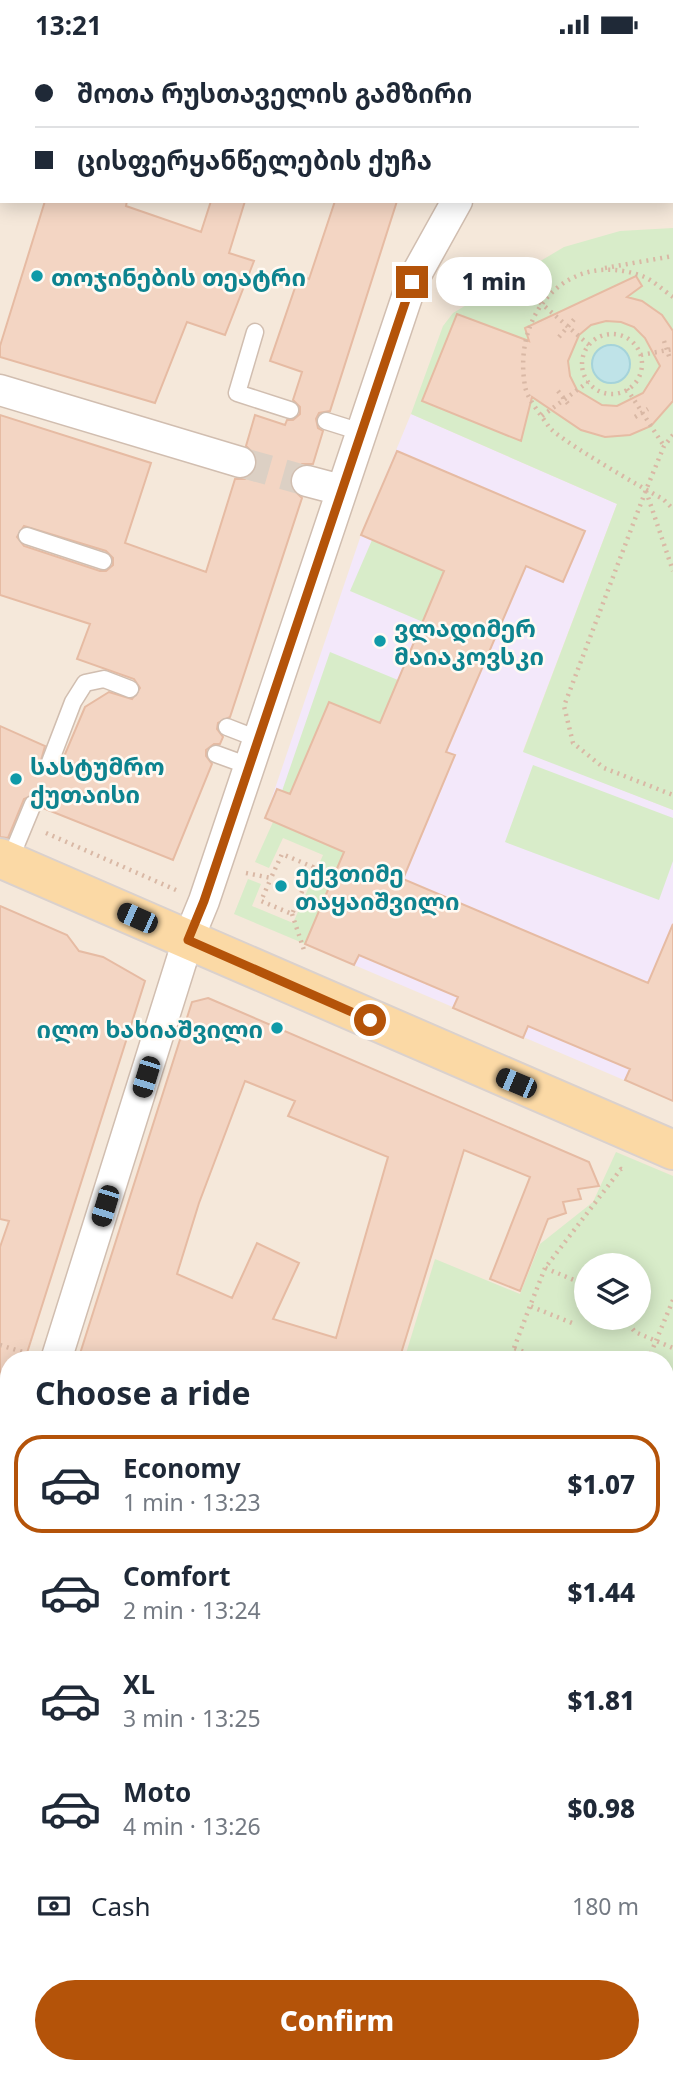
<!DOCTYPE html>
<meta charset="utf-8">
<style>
body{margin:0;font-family:"Noto Sans","Noto Sans Georgian",sans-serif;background:#f6f6f7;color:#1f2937;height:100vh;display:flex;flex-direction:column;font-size:26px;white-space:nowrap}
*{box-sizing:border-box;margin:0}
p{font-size:23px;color:#747a83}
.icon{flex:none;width:38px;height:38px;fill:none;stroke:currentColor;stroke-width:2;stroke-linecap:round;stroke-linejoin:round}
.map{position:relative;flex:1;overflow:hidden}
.sheet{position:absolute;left:0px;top:1302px;width:674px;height:723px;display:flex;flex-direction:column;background:#fff;border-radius:28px 28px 0 0;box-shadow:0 4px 18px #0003}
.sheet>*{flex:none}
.banner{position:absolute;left:0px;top:0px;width:674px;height:154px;box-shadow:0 4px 18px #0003;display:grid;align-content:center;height:154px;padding:0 35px;background:#fff}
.tools{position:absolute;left:574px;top:1204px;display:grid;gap:14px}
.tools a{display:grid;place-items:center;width:77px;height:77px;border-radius:50%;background:#fff;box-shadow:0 4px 18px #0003;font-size:35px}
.end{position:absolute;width:32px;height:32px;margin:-16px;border:9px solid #b45309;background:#fff;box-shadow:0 0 0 4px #fff}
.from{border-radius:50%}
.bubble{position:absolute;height:49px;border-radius:24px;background:#fff;box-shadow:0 4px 18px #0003;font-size:23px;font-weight:800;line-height:49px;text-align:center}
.car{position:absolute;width:21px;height:42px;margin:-21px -10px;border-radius:9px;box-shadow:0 0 5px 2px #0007;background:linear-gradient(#222 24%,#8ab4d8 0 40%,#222 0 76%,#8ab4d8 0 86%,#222 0)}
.banner b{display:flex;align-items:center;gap:24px;height:66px;font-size:26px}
.banner b+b{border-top:2px solid #e0e1e3}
.banner i{width:18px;height:18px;background:#1f2937}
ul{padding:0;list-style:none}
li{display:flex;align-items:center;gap:21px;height:98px;margin:0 14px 10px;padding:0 21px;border:4px solid transparent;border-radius:28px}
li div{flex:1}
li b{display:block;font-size:26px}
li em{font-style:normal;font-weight:800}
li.selected{border-color:#b45309}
li>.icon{width:63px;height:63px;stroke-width:1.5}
h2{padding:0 35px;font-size:32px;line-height:84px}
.pay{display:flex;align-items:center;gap:18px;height:77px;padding:0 35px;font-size:26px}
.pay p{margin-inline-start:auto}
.button{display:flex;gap:14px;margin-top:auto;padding:14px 35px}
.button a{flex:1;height:80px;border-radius:42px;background:#b45309;color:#fff;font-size:28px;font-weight:800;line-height:80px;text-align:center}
.status{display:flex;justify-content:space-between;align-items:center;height:49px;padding:0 35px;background:#fff;direction:ltr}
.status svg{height:19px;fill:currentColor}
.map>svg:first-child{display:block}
.residential{fill:#f5e8da;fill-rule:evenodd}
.commercial{fill:#fde8e0}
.education{fill:#f3e8fa}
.green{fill:#d8ecc9;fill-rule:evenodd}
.water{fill:#bfe3e8;stroke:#a5d3da;stroke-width:2}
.building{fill:#f3d5c3;stroke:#e6bba3;stroke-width:2;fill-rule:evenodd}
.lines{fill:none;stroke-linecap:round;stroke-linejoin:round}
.street-tunnel{stroke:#dcd0c4;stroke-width:30;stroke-dasharray:30 15;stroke-linecap:butt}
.lane-casing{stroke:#d1beb0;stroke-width:19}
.street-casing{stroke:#d1beb0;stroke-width:33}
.primary-casing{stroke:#dad1cd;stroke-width:42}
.path{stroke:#d9b8a5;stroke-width:4.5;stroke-dasharray:2 5;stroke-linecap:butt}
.lane{stroke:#fff;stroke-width:16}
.street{stroke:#fff;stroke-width:30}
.primary{stroke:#fbd9a5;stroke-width:38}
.route{stroke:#b45309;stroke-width:9}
.culture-dot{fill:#0f9aa8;stroke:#fffaf3;stroke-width:2.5}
.labels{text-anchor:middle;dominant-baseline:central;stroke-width:5;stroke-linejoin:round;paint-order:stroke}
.culture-label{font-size:24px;font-weight:bold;fill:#0d838f;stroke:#fffaf3;text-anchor:start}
</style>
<div class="status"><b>13:21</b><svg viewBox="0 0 49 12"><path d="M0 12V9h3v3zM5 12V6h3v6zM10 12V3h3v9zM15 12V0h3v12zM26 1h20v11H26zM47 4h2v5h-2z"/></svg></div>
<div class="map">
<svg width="673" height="2024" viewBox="0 0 673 2024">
<rect width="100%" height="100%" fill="#fdf6ec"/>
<!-- residential -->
<path class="residential" d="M0 0H673V2024H0ZM2 2H672V152H2ZM586 1216H639V1269H586ZM9 1311H665V2016H9Z"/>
<!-- commercial -->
<path class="commercial" d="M0 1392 9 1394V1972L0 1969Z
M154 2016H254L252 2024H180Z"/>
<!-- education -->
<path class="education" d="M411 365 617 455 523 702 673 761V1052L305 895 344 803 265 769 361 486Z"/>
<!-- green -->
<path class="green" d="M673 179V761L523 703 617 455 411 365 443 277 453 264 564 198 620 182Z
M372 491 444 522 423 573 350 542Z
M330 603 398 631 380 674 290 745 282 742Z
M533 716 673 769V812L659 851 505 793Z
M273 773 344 803 305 895 234 865 248 830 261 835 252 857 293 874 323 806 283 789 269 819 255 813Z
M616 1103 673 1127V1483L665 1482V1311H404L435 1210 520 1245 540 1195 593 1153ZM586 1216H639V1269H586Z"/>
<!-- water -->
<path class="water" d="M592 315a19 19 0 1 1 38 0a19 19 0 1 1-38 0Z"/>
<!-- building -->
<path class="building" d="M45 152H127L126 157 201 183 211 152H245L229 204 254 212 225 286 187 273 155 354 0 308V297Z
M335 152H397L330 362 319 364 316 370 318 379 323 382 313 415H302L290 427V437L302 449 230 668 218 674 217 680 223 688 220 695H214L206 701V707L212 715 173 811 43 759 42 749 36 745 24 750 8 789 0 788V677L45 697 40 715 46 722 52 723 60 717 85 658 109 643 132 650 140 639 134 630 77 610 90 575 0 546V366L151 414 125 494 206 523 235 430H245L256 419 257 408 246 397 255 366 285 376 287 371H293L300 365V358L293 351 302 323 270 312 299 227 309 230ZM24 477 106 502 113 509V516L106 522H100L24 497 17 488Z
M636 227 642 237 627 248 642 252 662 266 673 282V352L651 377 630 386 605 388 581 381 532 348 521 392 422 352 457 265 529 292 525 279ZM606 272 621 273 634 278 645 289 660 317 643 344 617 357 602 356 577 341 570 327 568 312 579 286 591 276Z
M397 402 585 482 563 533 526 517 446 703 455 706 403 830 648 934 673 875V1052L625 1031 630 1020 528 977 523 989 453 959 458 948 359 906 354 916 305 895 344 803 265 769 277 740 290 745 329 653 380 674 444 522 361 486Z
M0 857 67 886 79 902 103 908 145 932 27 1304 18 1311H9V1318L0 1325V1198L9 1172 0 1170Z
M208 949 589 1113 599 1137 578 1140 581 1150 563 1153 566 1164 548 1170 520 1242 490 1230 530 1128 464 1101 399 1311H78L192 953ZM245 1032 295 1052 288 1067 388 1108 336 1289 273 1270 299 1214 257 1194 232 1249 177 1225 199 1154Z"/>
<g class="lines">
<!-- street-tunnel -->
<path class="street-tunnel" d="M240 413 307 432"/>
<defs>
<path id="lane" d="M185 0 190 2
M211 2 212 0
M255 283 237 344 290 361
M326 372 361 383
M27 487 103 512
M227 678 258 690
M216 705 249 717
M50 713 73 653 85 634 104 630 130 640
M9 813 33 755
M0 1569 9 1542
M665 1647 673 1618"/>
<path id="street" d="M461 0 462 2
M41 2V0
M672 123H673
M0 127 2 122
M0 341 240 413
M307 432 341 441
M56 1311 188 891 204 852 412 233 457 152
M665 1534 673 1536
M0 1991 9 1994
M92 2016 122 2024
M255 2024 258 2016"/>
<path id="primary" d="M0 809 673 1101
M0 1360 9 1362
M665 1500 673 1499"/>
</defs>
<!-- lane casing -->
<use href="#lane" class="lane-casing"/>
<!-- street casing -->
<use href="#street" class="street-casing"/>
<!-- primary casing -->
<use href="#primary" class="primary-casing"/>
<!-- path -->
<path class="path" d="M605 219 673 207
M503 221 589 296
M673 248C664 242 653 231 642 227 568 200 512 264 525 337 527 350 542 367 549 378 558 390 644 440 663 450L673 460
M582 315a30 30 0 1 1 60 0a30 30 0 1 1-60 0Z
M559 288 576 268
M664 292 670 310
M641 306 673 300
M627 340 664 397
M558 342 569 356
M542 367 588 333
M635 368 648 360
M673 386 664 397 646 441 564 657 573 694 604 719 673 746
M646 442 673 522
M46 784 176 841
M246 824 271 829 282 805 313 818 292 865 261 852 271 829
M292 865 304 901
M545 1219 530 1257 572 1274
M586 1236 545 1219 621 1120 624 1121
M624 1269 635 1283 673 1299
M0 1296 26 1304
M514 1299 530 1257
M508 1311 514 1299 545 1311
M622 1311H626
M648 1311 673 1251
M665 1327 670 1329 673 1352"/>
<!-- lane -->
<use href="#lane" class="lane"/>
<!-- street -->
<use href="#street" class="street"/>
<!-- primary -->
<use href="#primary" class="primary"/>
</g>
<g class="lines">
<!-- route -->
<path class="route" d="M370 971 188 891 204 852 412 233"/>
</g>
<!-- markers -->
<g class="culture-dot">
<circle cx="37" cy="227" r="7"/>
<circle cx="380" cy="592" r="7"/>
<circle cx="16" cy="730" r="7"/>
<circle cx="281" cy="837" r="7"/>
<circle cx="277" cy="979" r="7"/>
</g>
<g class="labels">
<!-- culture labels -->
<g class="culture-label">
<text x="51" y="227">თოჯინების თეატრი</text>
<text x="394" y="578">ვლადიმერ<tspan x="394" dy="28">მაიაკოვსკი</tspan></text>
<text x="30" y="716">სასტუმრო<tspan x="30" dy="28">ქუთაისი</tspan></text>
<text x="295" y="823">ექვთიმე<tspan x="295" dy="28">თაყაიშვილი</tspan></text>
<text x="263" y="979" text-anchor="end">ილო ხახიაშვილი</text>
</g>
</g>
</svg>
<div class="tools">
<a><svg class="icon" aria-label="layers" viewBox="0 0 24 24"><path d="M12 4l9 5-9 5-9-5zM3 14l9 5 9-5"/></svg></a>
</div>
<i class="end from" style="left:370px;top:971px"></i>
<i class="end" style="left:412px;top:233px"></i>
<div class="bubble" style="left:436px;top:208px;width:116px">1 min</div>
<i class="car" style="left:137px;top:869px;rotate:294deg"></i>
<i class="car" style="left:146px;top:1028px;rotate:197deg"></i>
<i class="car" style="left:516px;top:1034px;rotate:293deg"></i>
<i class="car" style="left:105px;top:1157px;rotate:197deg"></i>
<div class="banner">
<b><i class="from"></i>შოთა რუსთაველის გამზირი</b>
<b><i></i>ცისფერყანწელების ქუჩა</b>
</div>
<section class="sheet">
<h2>Choose a ride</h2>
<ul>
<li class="selected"><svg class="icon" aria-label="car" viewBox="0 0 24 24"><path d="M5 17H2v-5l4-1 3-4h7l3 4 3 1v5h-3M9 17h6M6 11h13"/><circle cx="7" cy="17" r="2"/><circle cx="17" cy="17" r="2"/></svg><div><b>Economy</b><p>1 min · 13:23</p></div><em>$1.07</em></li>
<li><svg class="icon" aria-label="car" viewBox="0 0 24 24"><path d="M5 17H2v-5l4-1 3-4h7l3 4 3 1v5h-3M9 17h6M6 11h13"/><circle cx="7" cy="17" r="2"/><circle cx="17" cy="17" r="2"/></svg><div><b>Comfort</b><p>2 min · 13:24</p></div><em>$1.44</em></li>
<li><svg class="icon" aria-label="car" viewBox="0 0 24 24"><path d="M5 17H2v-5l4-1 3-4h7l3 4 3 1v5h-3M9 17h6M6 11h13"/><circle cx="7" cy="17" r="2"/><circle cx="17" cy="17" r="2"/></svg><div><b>XL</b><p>3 min · 13:25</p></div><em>$1.81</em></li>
<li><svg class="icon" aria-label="car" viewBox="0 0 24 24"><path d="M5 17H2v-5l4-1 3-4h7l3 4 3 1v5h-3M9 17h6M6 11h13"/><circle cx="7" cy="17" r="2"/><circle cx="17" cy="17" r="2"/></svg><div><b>Moto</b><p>4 min · 13:26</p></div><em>$0.98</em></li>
</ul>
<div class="pay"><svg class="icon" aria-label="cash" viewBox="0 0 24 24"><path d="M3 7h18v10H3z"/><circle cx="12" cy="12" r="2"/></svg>Cash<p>180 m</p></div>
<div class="button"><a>Confirm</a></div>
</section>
</div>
